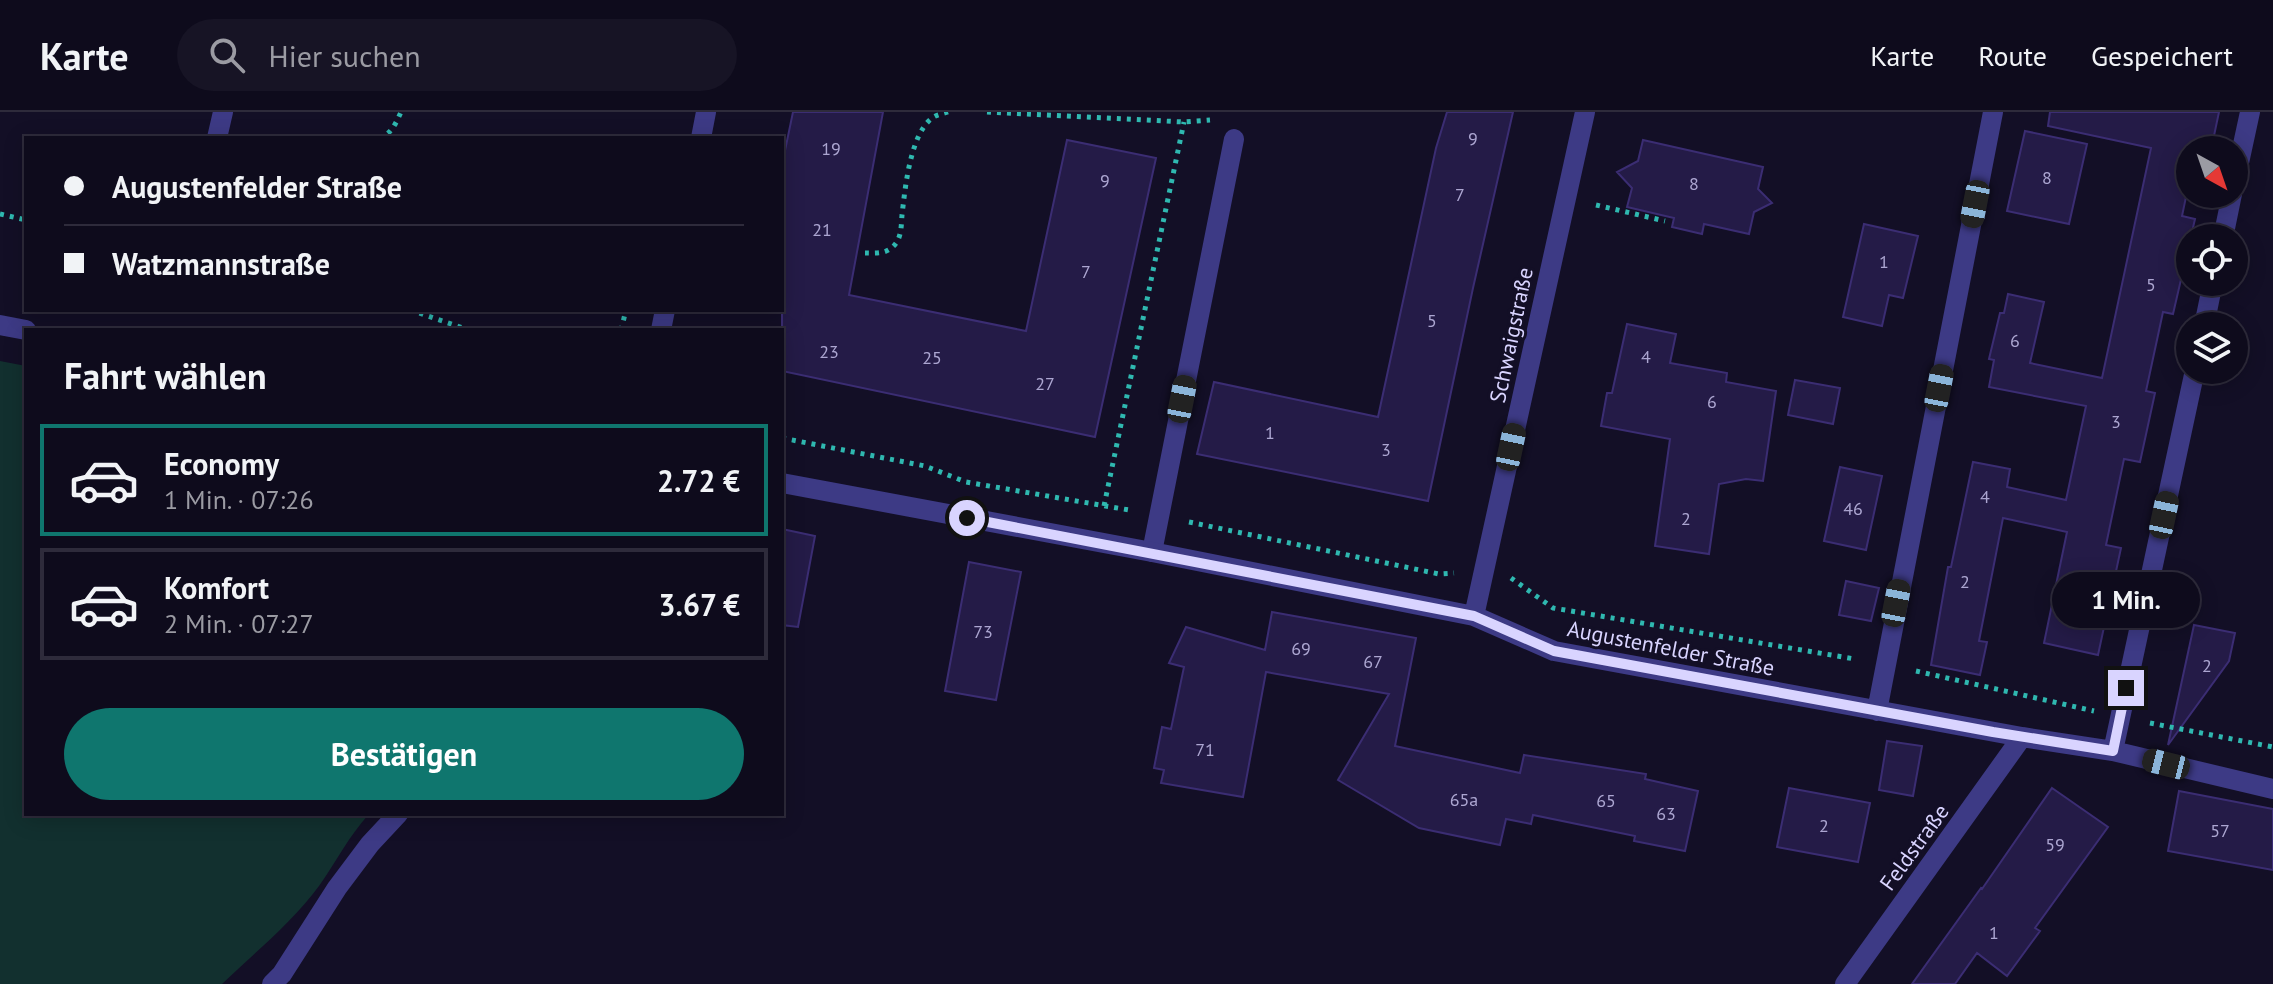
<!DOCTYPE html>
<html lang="de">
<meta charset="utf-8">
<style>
body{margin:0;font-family:"PT Sans",sans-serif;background:#171425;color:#f1f3f6;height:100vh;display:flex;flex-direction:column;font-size:30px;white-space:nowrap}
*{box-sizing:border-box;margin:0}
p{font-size:26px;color:#9b9ba3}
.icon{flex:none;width:44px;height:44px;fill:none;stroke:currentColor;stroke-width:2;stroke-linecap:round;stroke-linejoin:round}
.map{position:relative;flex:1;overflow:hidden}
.details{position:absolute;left:24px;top:216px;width:760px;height:488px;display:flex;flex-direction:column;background:#0e0b1c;border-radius:0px;box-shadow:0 4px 20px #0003,0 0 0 2px #2e2b3b}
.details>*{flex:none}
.banner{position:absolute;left:24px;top:24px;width:760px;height:176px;border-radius:0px;box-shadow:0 4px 20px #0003,0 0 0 2px #2e2b3b;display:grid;align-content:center;height:176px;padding:0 40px;background:#0e0b1c}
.needle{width:52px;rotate:140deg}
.fabs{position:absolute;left:2176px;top:24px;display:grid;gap:16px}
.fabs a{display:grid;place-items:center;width:72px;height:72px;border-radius:50%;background:#0e0b1c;box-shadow:0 4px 20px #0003,0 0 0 2px #2e2b3b;font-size:40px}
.end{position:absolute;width:36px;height:36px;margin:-18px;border:10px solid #d9d4ff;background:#111;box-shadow:0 0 0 4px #111}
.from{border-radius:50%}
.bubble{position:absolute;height:56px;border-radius:28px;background:#0e0b1c;box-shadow:0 4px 20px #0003,0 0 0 2px #2e2b3b;font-size:26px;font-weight:600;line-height:56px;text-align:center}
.car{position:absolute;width:24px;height:48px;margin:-24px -12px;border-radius:10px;box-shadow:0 0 6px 2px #0007;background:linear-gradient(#222 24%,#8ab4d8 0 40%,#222 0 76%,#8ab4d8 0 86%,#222 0)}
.banner b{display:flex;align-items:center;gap:28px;height:76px;font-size:30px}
.banner b+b{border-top:2px solid #2e2b3b}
.banner i{width:20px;height:20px;background:#f1f3f6}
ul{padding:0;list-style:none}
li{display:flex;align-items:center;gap:24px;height:112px;margin:0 16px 12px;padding:0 24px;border:4px solid #2e2b3b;border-radius:0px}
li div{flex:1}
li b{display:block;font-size:30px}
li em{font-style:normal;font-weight:600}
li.current{border-color:#0f766e}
li>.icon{width:72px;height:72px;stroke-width:1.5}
h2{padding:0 40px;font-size:36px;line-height:96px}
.primary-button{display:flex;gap:16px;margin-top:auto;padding:16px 40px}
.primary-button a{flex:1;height:92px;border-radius:48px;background:#0f766e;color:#fff;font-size:32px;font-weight:600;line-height:92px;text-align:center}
header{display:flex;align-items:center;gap:48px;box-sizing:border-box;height:112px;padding:0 40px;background:#0e0b1c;border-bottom:2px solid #2e2b3b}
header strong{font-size:38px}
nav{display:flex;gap:44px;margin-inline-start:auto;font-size:28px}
.search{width:560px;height:72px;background:#171425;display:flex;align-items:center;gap:20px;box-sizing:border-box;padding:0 28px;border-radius:44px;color:#9b9ba3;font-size:30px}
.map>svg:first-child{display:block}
.green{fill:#12302f}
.building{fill:#241b47;stroke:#3b2d73;stroke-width:2}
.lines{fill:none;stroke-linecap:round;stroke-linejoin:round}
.path{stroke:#2fb8b0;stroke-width:5;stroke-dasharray:4 6;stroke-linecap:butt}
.service{stroke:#3d3a85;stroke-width:20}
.minor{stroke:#3d3a85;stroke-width:20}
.route{stroke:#d9d4ff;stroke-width:10}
.labels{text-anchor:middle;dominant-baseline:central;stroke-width:6;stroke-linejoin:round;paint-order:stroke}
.number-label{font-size:18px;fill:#aca6d1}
.street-label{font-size:22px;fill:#d9d4ff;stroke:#130f26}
</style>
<header>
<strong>Karte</strong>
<div class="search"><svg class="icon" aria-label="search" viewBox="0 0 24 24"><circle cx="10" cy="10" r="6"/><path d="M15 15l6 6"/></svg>Hier suchen</div>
<nav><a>Karte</a><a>Route</a><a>Gespeichert</a></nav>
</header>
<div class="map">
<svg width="2273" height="872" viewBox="0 0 2273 872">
<rect width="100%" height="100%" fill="#130f26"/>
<!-- green -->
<path class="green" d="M0 249 26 254V702H369C349 724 336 750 319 774 292 811 255 840 222 872H0Z"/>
<!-- building -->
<path class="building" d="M793 0H883L849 183 1026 219 1067 28 1156 46 1095 325 782 259V53Z
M1447 0H1513L1473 176 1428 389 1197 342 1214 270 1378 305 1436 36Z
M2050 0H2219L2211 38H2190V66L2182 104 2195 107 2173 202 2163 200 2146 279 2155 281 2140 350 2124 347 2106 433 2121 436 2098 543 2044 531 2067 420 2003 406 1979 529 1987 530 1980 563 1931 553 1948 455H1951L1973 350 2010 357 2007 375 2066 388 2086 294 1989 275 1994 248 1989 247 2000 201H2004L2008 182 2044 190 2030 251 2102 266 2151 36 2048 14Z
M2025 19 2087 32 2069 112 2007 99Z
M1643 28 1763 55 1758 77 1772 91 1754 100 1749 122 1704 112 1702 122 1672 115 1674 106 1627 95 1632 76 1617 60 1638 49Z
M1864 112 1918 124 1903 186 1889 183 1882 214 1843 205Z
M1627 212 1676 222 1670 251 1727 261 1726 270 1776 279 1763 369 1746 367 1719 372 1709 442 1655 434 1670 327 1601 314 1607 281H1612Z
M1795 268 1840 276 1833 312 1788 303Z
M1840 355 1882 364 1866 438 1824 429Z
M782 417 815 424 798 515 782 513Z
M969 450 1021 460 996 588 945 579Z
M1846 469 1879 476 1871 509 1839 503Z
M1272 500 1416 526 1395 634 1520 661 1524 643 1646 662 1645 667 1698 679 1685 739 1634 729 1635 724 1533 703 1531 712 1506 707 1500 733 1419 716 1338 668 1389 582 1266 560 1243 685 1161 671 1164 658 1154 656 1162 615 1171 617 1184 555 1169 551 1186 515 1265 538Z
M2194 513 2235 521 2229 549 2168 633Z
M1887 629 1922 634 1913 684 1879 678Z
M1789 676 1870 691 1858 750 1777 735Z
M2052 676 2108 715 2035 816 2040 819 2007 864 1977 841 1955 872H1912L1981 776 1982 777Z
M2179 679 2273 697V758L2168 739Z"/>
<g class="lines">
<!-- path -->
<path class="path" d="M987 0 1184 10 1210 8
M379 26C391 23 396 11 401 0
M1596 93 1665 109
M0 102 26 108
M865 141C873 141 883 142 890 137 902 129 901 115 902 103 905 77 910 24 931 7 935 3 942 2 948 0
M410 198 469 218
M621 218 626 198
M782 326 925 354 966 370 1129 398
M1104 394 1184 10
M1189 410 1439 462 1454 461
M1511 466 1553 496 1855 547
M1916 559 2094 599
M2150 611 2273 635"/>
<!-- service -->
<path class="service" d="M1152 440 1234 27"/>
<!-- minor -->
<path class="minor" d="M217 26 223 0
M701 26 706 0
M2234 74 2250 0
M2223 126 2232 82
M0 213 26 218
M2204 214 2213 170
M661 218 665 198
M782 371 1152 440 1474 504 1554 539 2022 625 2113 639 2273 677
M1474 504 1585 0
M1877 599 1993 0
M2113 639 2195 258
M272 872 282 862 337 776 370 732 398 702
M1845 872 2022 625"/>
</g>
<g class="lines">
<!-- route -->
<path class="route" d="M967 406 1474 504 1554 539 1993 620 2113 639 2126 576"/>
</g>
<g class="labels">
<!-- number labels -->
<g class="number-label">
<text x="1473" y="26">9</text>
<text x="831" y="36">19</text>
<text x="2047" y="65">8</text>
<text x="1105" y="68">9</text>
<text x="1694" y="71">8</text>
<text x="1460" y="82">7</text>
<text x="822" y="117">21</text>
<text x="1884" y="149">1</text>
<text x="1086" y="159">7</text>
<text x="2151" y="172">5</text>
<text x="1432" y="208">5</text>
<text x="2015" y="228">6</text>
<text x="829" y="239">23</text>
<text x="1646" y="244">4</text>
<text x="932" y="245">25</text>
<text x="1045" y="271">27</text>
<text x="1712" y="289">6</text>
<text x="2116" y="309">3</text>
<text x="1270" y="320">1</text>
<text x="1386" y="337">3</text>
<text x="1985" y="384">4</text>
<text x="1853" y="396">46</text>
<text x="1686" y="406">2</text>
<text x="1965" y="469">2</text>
<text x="983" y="519">73</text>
<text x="1301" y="536">69</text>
<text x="1373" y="549">67</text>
<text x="2207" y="553">2</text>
<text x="1205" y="637">71</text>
<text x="1464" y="687">65a</text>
<text x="1606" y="688">65</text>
<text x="1666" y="701">63</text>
<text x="1824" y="713">2</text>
<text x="2220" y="718">57</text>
<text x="2055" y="732">59</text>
<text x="1994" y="820">1</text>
</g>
<!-- street labels -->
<g class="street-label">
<text transform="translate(1511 223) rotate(-78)">Schwaigstraße</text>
<text transform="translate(1671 536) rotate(11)">Augustenfelder Straße</text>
<text transform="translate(1914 735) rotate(-54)">Feldstraße</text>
</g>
</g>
</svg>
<div class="fabs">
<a><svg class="needle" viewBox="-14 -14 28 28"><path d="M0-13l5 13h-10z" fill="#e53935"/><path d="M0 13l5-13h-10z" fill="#9b9ba3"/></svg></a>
<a><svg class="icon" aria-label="locate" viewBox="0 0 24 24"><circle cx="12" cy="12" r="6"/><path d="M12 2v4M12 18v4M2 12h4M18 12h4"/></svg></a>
<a><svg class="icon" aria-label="layers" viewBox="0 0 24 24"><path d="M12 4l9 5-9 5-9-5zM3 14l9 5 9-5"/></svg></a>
</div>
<i class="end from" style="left:967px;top:406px"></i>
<i class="end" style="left:2126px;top:576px"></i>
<div class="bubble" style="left:2052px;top:460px;width:148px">1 Min.</div>
<i class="car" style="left:1975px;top:92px;rotate:191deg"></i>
<i class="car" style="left:1939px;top:276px;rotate:11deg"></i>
<i class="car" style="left:1182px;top:287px;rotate:11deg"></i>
<i class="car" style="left:1511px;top:335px;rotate:12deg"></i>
<i class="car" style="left:2164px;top:403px;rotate:12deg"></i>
<i class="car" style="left:1896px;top:491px;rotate:11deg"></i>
<i class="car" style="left:2166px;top:652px;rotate:284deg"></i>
<div class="banner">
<b><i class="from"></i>Augustenfelder Straße</b>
<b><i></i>Watzmannstraße</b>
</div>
<section class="details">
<h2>Fahrt wählen</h2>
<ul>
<li class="current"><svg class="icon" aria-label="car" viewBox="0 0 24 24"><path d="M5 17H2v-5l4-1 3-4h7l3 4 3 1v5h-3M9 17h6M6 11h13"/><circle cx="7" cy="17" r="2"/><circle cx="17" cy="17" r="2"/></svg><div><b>Economy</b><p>1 Min. · 07:26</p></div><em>2.72 €</em></li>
<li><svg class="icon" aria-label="car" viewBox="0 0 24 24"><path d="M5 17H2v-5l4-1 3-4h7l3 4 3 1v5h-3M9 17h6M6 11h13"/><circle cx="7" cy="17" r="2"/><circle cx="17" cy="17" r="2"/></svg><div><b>Komfort</b><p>2 Min. · 07:27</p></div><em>3.67 €</em></li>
</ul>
<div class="primary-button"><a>Bestätigen</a></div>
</section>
</div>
